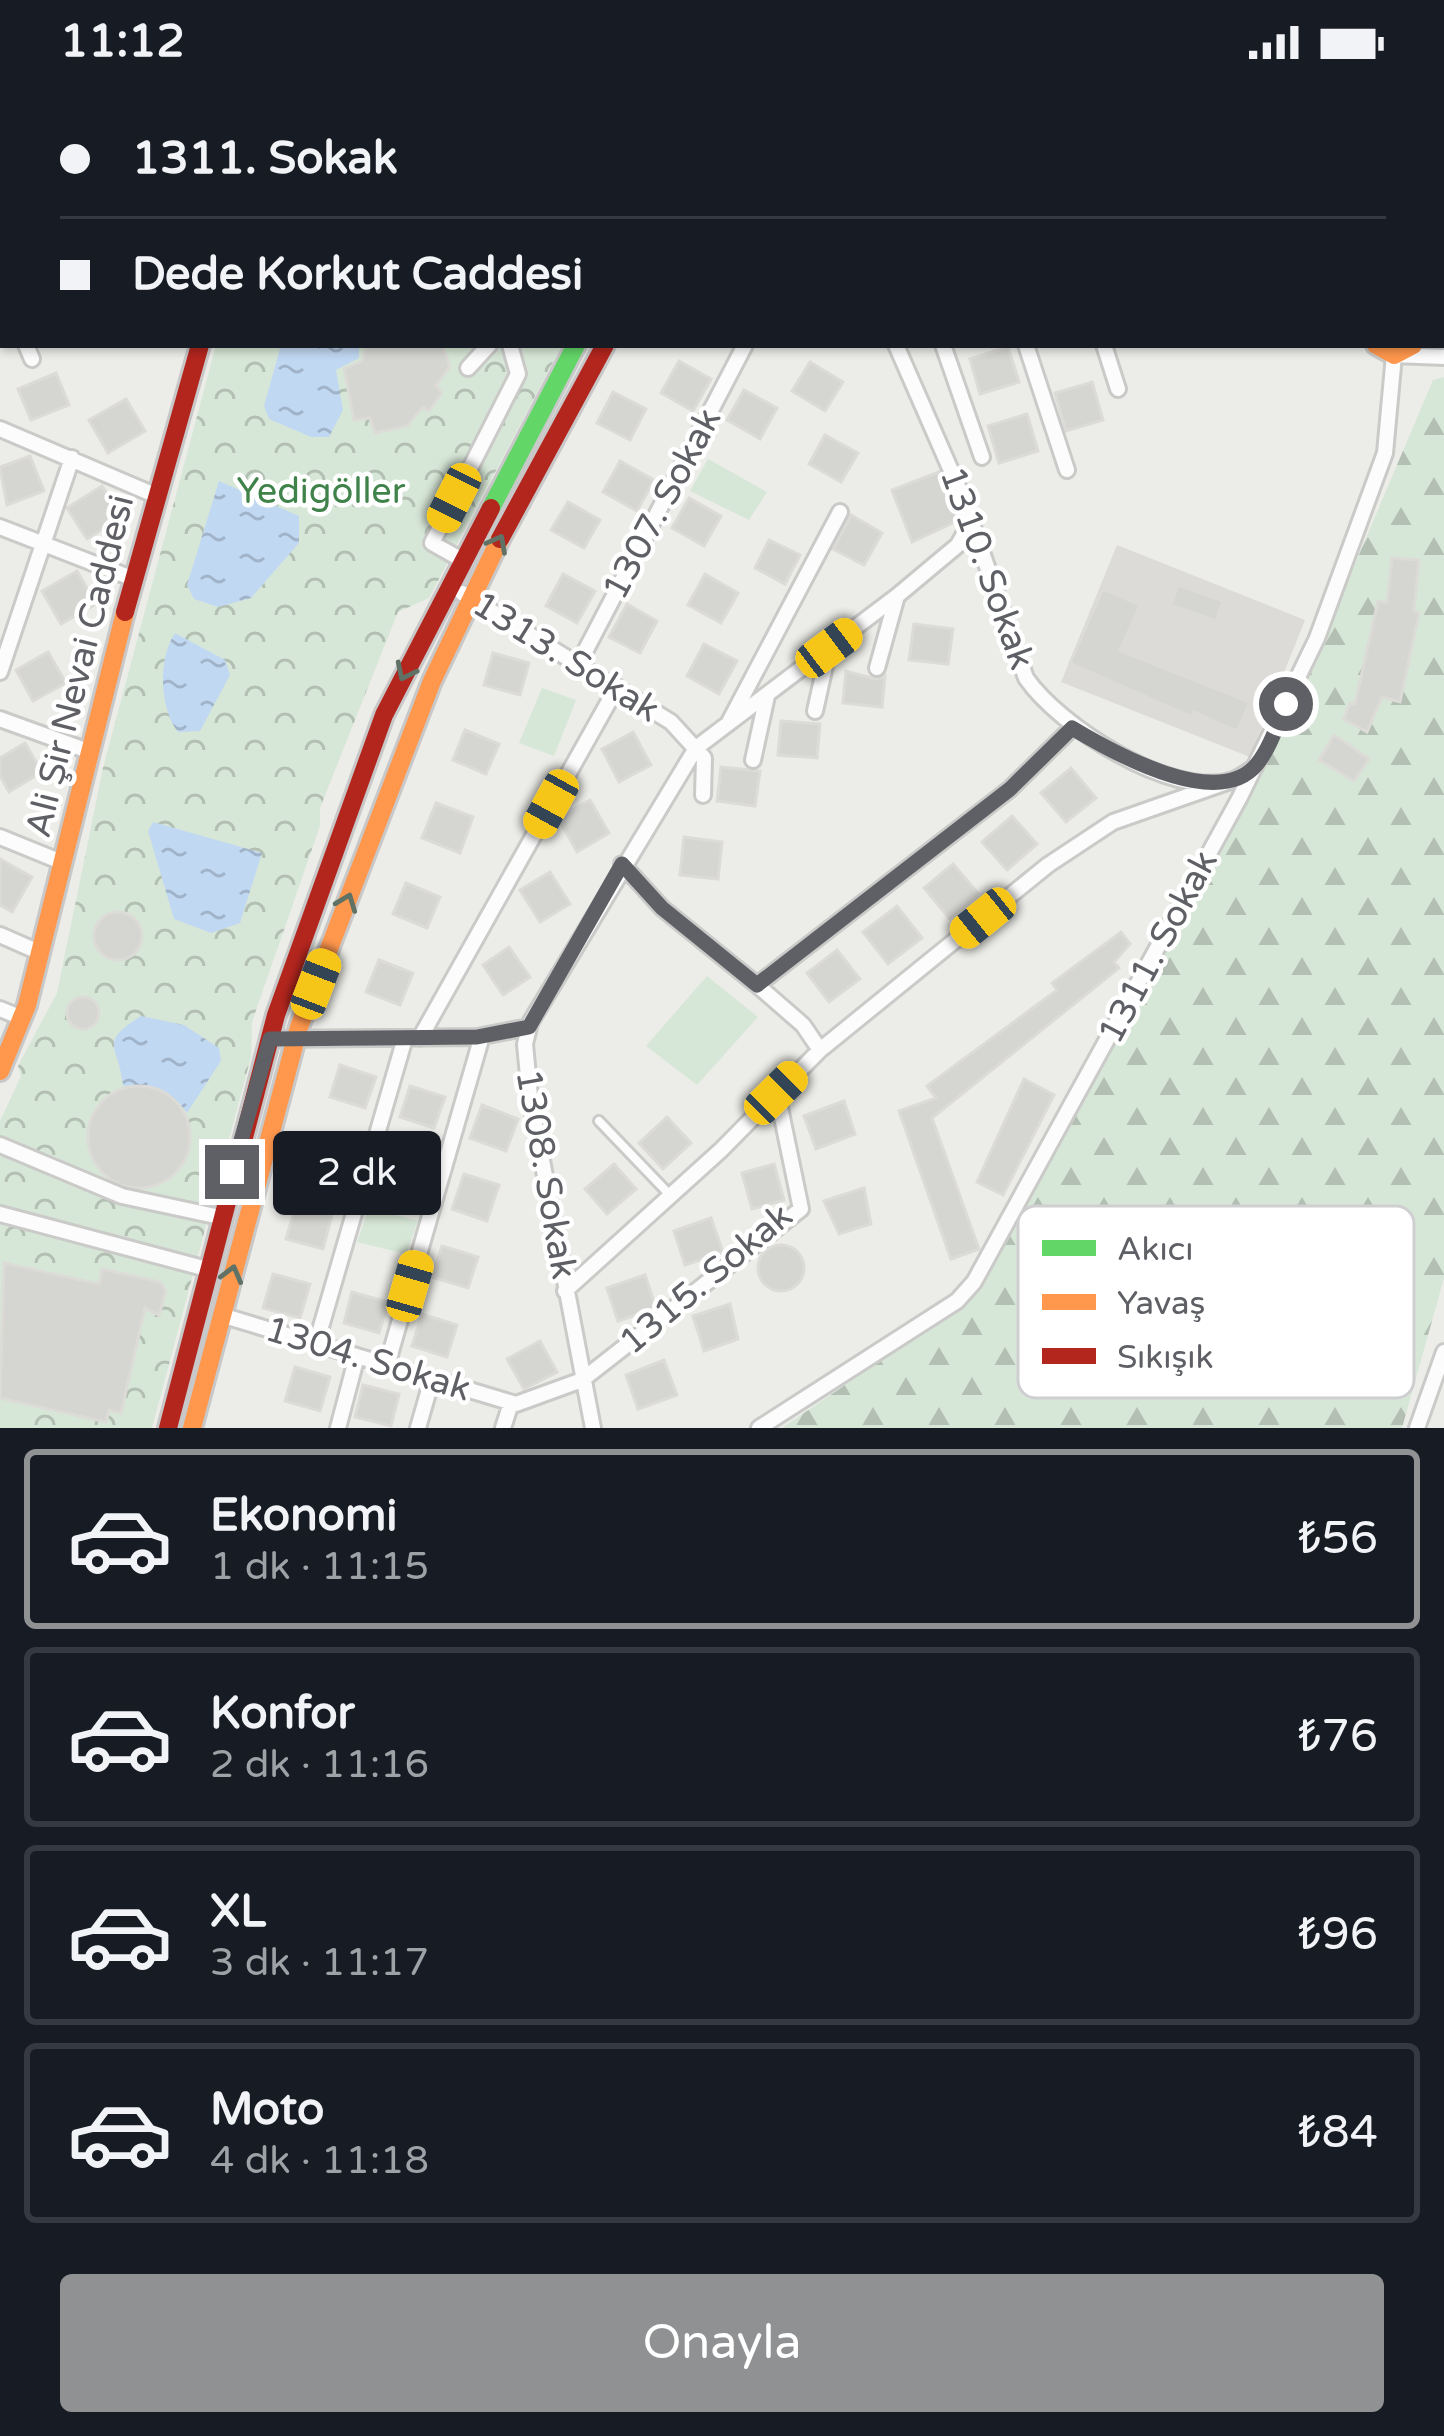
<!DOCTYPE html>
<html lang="tr">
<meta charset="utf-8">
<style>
body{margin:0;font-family:"Varela Round",sans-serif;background:#20242c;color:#f1f3f6;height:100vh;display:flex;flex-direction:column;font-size:45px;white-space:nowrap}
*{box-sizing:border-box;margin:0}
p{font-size:39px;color:#9ea1a6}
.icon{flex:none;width:66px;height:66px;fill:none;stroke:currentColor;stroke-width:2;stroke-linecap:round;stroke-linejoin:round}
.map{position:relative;height:1344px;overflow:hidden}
.drawer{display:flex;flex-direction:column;background:#171b24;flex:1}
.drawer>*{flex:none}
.guide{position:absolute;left:0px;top:0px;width:1446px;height:264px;box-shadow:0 3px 9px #0004;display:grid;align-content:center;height:264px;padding:0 60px;background:#171b24}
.end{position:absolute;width:54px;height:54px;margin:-27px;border:15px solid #5e6065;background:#fff;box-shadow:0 0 0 6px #fff}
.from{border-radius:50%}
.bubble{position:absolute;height:84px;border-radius:12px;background:#171b24;box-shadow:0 3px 9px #0004;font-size:39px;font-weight:600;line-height:84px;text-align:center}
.car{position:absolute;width:36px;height:72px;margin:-36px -18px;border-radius:15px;box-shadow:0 0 9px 3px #0007;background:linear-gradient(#f5c518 24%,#345 0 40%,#f5c518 0 76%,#345 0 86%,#f5c518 0)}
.guide b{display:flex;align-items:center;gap:42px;height:114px;font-size:45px}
.guide b+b{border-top:3px solid #363941}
.guide i{width:30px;height:30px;background:#f1f3f6}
ul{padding:21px 0 0;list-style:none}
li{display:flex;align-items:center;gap:36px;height:180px;margin:0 24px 18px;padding:0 36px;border:6px solid #363941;border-radius:12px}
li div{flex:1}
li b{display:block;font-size:45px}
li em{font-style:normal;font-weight:600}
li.current{border-color:#909193}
li>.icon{width:108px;height:108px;stroke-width:1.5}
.button{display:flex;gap:24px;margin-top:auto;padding:24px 60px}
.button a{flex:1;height:138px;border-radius:12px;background:#909193;color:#fff;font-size:48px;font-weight:600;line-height:138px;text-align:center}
.status{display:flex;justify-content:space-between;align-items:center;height:84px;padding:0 60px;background:#171b24;direction:ltr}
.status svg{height:33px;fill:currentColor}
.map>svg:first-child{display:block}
.education{fill:#dcdbd7}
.forest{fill:url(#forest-firs)}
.park{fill:url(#park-crowns)}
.pitch{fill:#d7e7d7}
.water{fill:url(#water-ripples)}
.building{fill:#d5d5d2;stroke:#dcdbd7;stroke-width:3}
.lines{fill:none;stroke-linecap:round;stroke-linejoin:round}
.lane-casing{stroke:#cacac9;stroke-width:14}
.street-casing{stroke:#cacac9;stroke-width:20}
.fast-casing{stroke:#c8c8c9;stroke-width:24}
.slow-casing{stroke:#c8c8c9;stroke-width:24}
.jam-casing{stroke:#c8c8c9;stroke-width:24}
.lane{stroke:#fcfcfc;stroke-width:8}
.street{stroke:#fcfcfc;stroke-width:14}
.fast{stroke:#63d668;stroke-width:18}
.slow{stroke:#ff974d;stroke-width:18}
.jam{stroke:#b3261e;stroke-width:18}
.oneway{stroke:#5f7265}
.route{stroke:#5e6065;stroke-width:15}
.labels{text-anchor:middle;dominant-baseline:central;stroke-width:9;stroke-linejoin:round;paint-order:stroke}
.park-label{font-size:36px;fill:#3f824a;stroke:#fff}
.street-label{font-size:36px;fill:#5e6065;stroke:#fff}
.key{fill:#fff;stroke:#cfcfd1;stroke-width:3}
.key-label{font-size:33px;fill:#5e6065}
</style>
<div class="status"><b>11:12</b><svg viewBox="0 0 49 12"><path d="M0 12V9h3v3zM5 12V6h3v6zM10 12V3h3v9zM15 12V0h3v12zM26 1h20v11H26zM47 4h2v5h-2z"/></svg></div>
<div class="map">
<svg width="1444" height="1344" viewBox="0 0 1444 1344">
<defs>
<pattern id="forest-firs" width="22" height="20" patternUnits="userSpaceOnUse" patternTransform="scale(3)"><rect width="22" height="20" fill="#d7e7d7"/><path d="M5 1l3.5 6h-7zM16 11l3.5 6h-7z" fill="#b2bfb2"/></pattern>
<pattern id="park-crowns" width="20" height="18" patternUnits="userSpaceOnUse" patternTransform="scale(3)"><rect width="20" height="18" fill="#d7e7d7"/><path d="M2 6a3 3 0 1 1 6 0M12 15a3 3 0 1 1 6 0" fill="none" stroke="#b2bfb2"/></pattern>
<pattern id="water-ripples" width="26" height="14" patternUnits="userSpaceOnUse" patternTransform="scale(3)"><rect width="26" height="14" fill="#c1d8f2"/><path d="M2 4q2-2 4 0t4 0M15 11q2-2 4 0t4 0" fill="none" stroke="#a0b3c8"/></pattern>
</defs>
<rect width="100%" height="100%" fill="#ecece8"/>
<!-- education -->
<path class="education" d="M1117 461 1305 536 1250 673 1061 598Z"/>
<!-- forest -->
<path class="forest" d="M1444 293V1194L1402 1344H782L967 1218 1330 539 1433 296Z"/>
<!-- park -->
<path class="park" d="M216 261H562L429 514 398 528 320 724V742L252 938 251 973 152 1344H0V1037L21 992 18 982 57 909 103 684Z"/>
<!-- pitch -->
<path class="pitch" d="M708 375 767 408 749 436 690 407Z
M542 604 576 616 554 672 519 659Z
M707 892 758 933 697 1001 646 962Z
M369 1124 418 1137 406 1170 357 1158Z"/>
<!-- water -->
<path class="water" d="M281 261H359V274L336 286 343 326 329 353H311L269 335 264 322Z
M219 397 299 432V459L251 514 218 523 194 515 187 501Z
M175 549 225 576 230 591 200 647 178 648C159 624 158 574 175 549Z
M153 738 262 769 240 839 211 849 174 835 148 747Z
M141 932 184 941 219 964 221 977 187 1029C171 1005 150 999 123 1002 119 960 97 960 141 932Z"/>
<!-- building -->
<path class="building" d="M366 261H442L450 282 436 302 442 308 429 327 423 323 407 342 375 349 370 334 354 336 344 285 362 277Z
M1008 263 1019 298 980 310 970 275Z
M679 277 711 295 693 327 661 309Z
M810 278 843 298 825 327 792 307Z
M56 289 69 321 31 336 18 305Z
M1092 298 1103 336 1066 347 1055 309Z
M744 306 777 324 760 355 727 336Z
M613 308 646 325 630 356 597 339Z
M126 315 145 347 108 369 89 336Z
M1027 330 1038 367 999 379 988 342Z
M825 351 858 369 841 398 809 380Z
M30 372 44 407 7 421 0 383Z
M620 377 654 396 637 427 603 408Z
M939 388 959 436 912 458 892 406Z
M102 402 122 433 87 455 67 424Z
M689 414 721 432 704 462 672 444Z
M568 418 600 436 584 464 551 446Z
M851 431 882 449 864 481 833 465Z
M769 456 800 471 785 500 755 484Z
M1392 474 1419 476 1414 527 1419 529 1400 618 1382 613 1367 648 1344 635 1350 619 1355 620 1378 517 1387 519Z
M77 487 96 520 61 540 42 507Z
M563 490 595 507 577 539 546 522Z
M705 490 738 509 721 539 688 521Z
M1178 501 1223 517 1216 537 1171 521Z
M1103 505 1140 521 1120 567 1250 618 1237 647 1194 628 1192 633 1070 579Z
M627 520 657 537 640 569 609 553Z
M914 540 953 545 948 580 909 576Z
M704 560 737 577 719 610 687 592Z
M48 568 66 599 33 617 16 586Z
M493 569 529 579 520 611 484 601Z
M846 587 875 595 885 592 882 623 843 619Z
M781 637 820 640 817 674 778 671Z
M465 646 499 660 486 690 453 676Z
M633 648 651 681 619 698 602 665Z
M1334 651 1369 675 1354 697 1319 676Z
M25 659 42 688 9 708 0 692V674Z
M721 683 760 687 755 722 717 717Z
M1071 684 1096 714 1066 738 1041 709Z
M590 716 609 749 577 768 558 734Z
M436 719 473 733 460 769 422 754Z
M1012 732 1037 760 1007 786 982 758Z
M684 753 722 758 718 795 680 791Z
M0 775 32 793 12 828 0 821Z
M953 780 978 809 949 834 924 804Z
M550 788 570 820 540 838 520 806Z
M406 799 440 813 427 844 393 830Z
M897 822 922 854 888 880 863 848Z
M94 852a24 24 0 1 1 48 0a24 24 0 1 1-48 0Z
M1121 848 1130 860 1114 878 1119 884 932 1034 979 1165 951 1175 899 1027 936 1014 927 1002 1057 906 1052 899Z
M509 863 530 893 503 911 483 881Z
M837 866 860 895 829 918 807 889Z
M379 876 413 889 400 921 366 908Z
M67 929a16 16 0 1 1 32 0a16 16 0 1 1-32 0Z
M340 981 376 993 365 1024 330 1013Z
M1024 995 1054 1011 1003 1111 977 1098Z
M410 1002 445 1013 434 1044 400 1033Z
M88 1053a51 51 0 1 1 102 0a51 51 0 1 1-102 0Z
M844 1017 855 1050 816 1065 804 1032Z
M482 1021 518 1035 506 1067 470 1054Z
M667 1033 691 1059 663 1085 639 1059Z
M320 1053 354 1063 344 1096 310 1085Z
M614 1080 636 1105 607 1130 585 1105Z
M774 1080 784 1116 752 1125 742 1089Z
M464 1090 499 1101 487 1137 452 1125Z
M864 1104 871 1140 839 1150 824 1117Z
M296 1121 332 1131 323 1165 286 1155Z
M711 1134 723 1168 685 1181 674 1147Z
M758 1184a23 23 0 1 1 46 0a23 23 0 1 1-46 0Z
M442 1162 478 1173 468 1204 432 1193Z
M4 1179 99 1200 102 1185 160 1198 166 1207 159 1231 145 1224 121 1329 109 1326 106 1338 0 1314Z
M273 1190 310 1200 300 1234 263 1224Z
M645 1191 656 1224 618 1237 607 1204Z
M352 1208 388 1218 379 1249 344 1239Z
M730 1220 738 1255 704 1267 693 1232Z
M422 1230 457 1241 447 1273 412 1262Z
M540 1257 557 1288 524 1305 507 1275Z
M664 1276 677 1311 638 1325 626 1291Z
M295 1283 330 1293 320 1327 285 1317Z
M363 1301 399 1310 391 1342 355 1333Z"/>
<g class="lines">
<defs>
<path id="lane" d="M599 1037 670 1111"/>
<path id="street" d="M188 0 191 3
M1104 0 1105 3
M74 3 75 0
M846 3 847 0
M927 3 928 0
M1012 3 1013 0
M0 6 3 7
M0 241 3 242
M26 261 32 275
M896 261 963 414 1026 594C1059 642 1170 714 1230 697 1239 695 1248 687 1255 683
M943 261 982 373
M1026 261 1067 386
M1104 261 1118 305
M468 284 489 261
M0 345 157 412
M0 443 134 495
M462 476 432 459 518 290 510 261
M462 509 671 638 704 674 703 711
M579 579 745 261
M877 584 897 512
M0 588 72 374
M815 627 829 564
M0 635 91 668
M728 640 840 428
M753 676 767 612
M0 753 64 779
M622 780 662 824 757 901 1010 705 1072 644
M0 851 41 869
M757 901 803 941 820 966
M0 925 22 934
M420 954 617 603
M270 955 477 953 529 943
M0 1061 122 1112 220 1133
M373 1063 444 1084
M0 1130 207 1185
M565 1207 721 1066 820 966 1048 781 1113 738 1230 697
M221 1231 516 1320 582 1296 801 1125 777 1009
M316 1260 405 954
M387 1281 482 952
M338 1344 357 1272
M418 1344 432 1295
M503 1344 511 1319
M593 1344 530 1013 525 960 530 939 696 664 897 512 958 461 972 436
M759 1344 957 1217 974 1198 1240 713 1317 554 1385 369 1394 271 1444 273
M1417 1344 1444 1268"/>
<path id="fast" d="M491 424 576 261"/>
<path id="slow" d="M326 3 328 0
M703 3 705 0
M1376 261 1394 271 1413 261
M0 987 27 921 125 528
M192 1344 299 943 432 597 500 455"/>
<path id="jam" d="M1246 0V3
M731 3 733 0
M1443 230 1444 229
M500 455 605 261
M125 528 200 261
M168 1344 276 931 384 631 491 424"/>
</defs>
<!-- lane casing -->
<use href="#lane" class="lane-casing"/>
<!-- street casing -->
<use href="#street" class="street-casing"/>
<!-- fast casing -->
<use href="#fast" class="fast-casing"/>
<!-- slow casing -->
<use href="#slow" class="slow-casing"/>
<!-- jam casing -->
<use href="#jam" class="jam-casing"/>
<!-- lane -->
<use href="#lane" class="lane"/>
<!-- street -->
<use href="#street" class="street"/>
<!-- fast -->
<use href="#fast" class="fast"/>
<!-- slow -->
<use href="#slow" class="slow"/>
<!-- jam -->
<use href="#jam" class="jam"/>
</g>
<!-- one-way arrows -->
<defs><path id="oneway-chevron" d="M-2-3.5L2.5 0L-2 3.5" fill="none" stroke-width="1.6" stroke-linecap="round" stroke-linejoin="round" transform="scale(3)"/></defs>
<g class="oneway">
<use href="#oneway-chevron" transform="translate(498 459) rotate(-62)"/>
<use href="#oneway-chevron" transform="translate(405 588) rotate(116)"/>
<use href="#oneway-chevron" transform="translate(347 818) rotate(-69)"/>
<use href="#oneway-chevron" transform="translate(232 1190) rotate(-75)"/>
</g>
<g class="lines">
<!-- route -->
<path class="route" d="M232 1088 270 955 477 953 529 943 622 780 662 824 757 901 1010 705 1072 644C1112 668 1218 728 1257 680 1270 664 1278 639 1286 620"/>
</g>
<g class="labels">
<!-- park labels -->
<g class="park-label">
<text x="321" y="407">Yedigöller</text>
</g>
<!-- street labels -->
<g class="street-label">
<text transform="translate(662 420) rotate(-62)">1307. Sokak</text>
<text transform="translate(987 484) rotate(70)">1310. Sokak</text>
<text transform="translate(566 573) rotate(32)">1313. Sokak</text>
<text transform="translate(80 582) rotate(-76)">Ali Şir Nevai Caddesi</text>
<text transform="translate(1158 863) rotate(-62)">1311. Sokak</text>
<text transform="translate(546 1090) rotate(80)">1308. Sokak</text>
<text transform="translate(706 1195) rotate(-40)">1315. Sokak</text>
<text transform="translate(368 1275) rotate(17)">1304. Sokak</text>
</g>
</g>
<!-- legend -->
<rect x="1018" y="1122" width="396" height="192" rx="18" class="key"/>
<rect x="1042" y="1156" width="54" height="16" fill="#63d668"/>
<rect x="1042" y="1210" width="54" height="16" fill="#ff974d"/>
<rect x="1042" y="1264" width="54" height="16" fill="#b3261e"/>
<g class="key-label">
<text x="1117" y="1176">Akıcı</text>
<text x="1117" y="1230">Yavaş</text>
<text x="1117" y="1284">Sıkışık</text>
</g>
</svg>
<i class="end from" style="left:1286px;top:620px"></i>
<i class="end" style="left:232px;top:1088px"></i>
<div class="bubble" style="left:273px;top:1047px;width:168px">2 dk</div>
<i class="car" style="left:454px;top:414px;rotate:207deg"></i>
<i class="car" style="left:829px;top:564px;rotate:53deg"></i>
<i class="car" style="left:551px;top:720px;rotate:209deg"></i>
<i class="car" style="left:983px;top:834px;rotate:231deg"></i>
<i class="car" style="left:316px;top:900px;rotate:21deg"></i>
<i class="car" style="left:776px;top:1009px;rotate:45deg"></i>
<i class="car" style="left:410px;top:1202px;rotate:16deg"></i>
<div class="guide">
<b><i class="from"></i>1311. Sokak</b>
<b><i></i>Dede Korkut Caddesi</b>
</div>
</div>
<section class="drawer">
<ul>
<li class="current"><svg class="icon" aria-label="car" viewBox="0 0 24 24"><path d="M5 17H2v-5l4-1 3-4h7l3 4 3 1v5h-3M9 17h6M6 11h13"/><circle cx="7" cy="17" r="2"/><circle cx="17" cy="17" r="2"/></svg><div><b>Ekonomi</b><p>1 dk · 11:15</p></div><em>₺56</em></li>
<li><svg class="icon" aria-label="car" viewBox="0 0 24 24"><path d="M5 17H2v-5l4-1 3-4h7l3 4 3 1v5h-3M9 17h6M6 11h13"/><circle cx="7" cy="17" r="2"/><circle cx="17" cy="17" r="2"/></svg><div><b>Konfor</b><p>2 dk · 11:16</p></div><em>₺76</em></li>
<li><svg class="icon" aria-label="car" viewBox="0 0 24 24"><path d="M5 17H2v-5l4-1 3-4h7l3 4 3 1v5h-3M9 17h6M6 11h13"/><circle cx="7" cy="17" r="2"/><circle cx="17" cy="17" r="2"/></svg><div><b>XL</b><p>3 dk · 11:17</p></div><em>₺96</em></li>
<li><svg class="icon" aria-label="car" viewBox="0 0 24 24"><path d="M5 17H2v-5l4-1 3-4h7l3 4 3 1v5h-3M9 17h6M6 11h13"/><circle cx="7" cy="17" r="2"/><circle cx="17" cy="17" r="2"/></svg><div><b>Moto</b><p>4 dk · 11:18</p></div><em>₺84</em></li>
</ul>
<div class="button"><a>Onayla</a></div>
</section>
